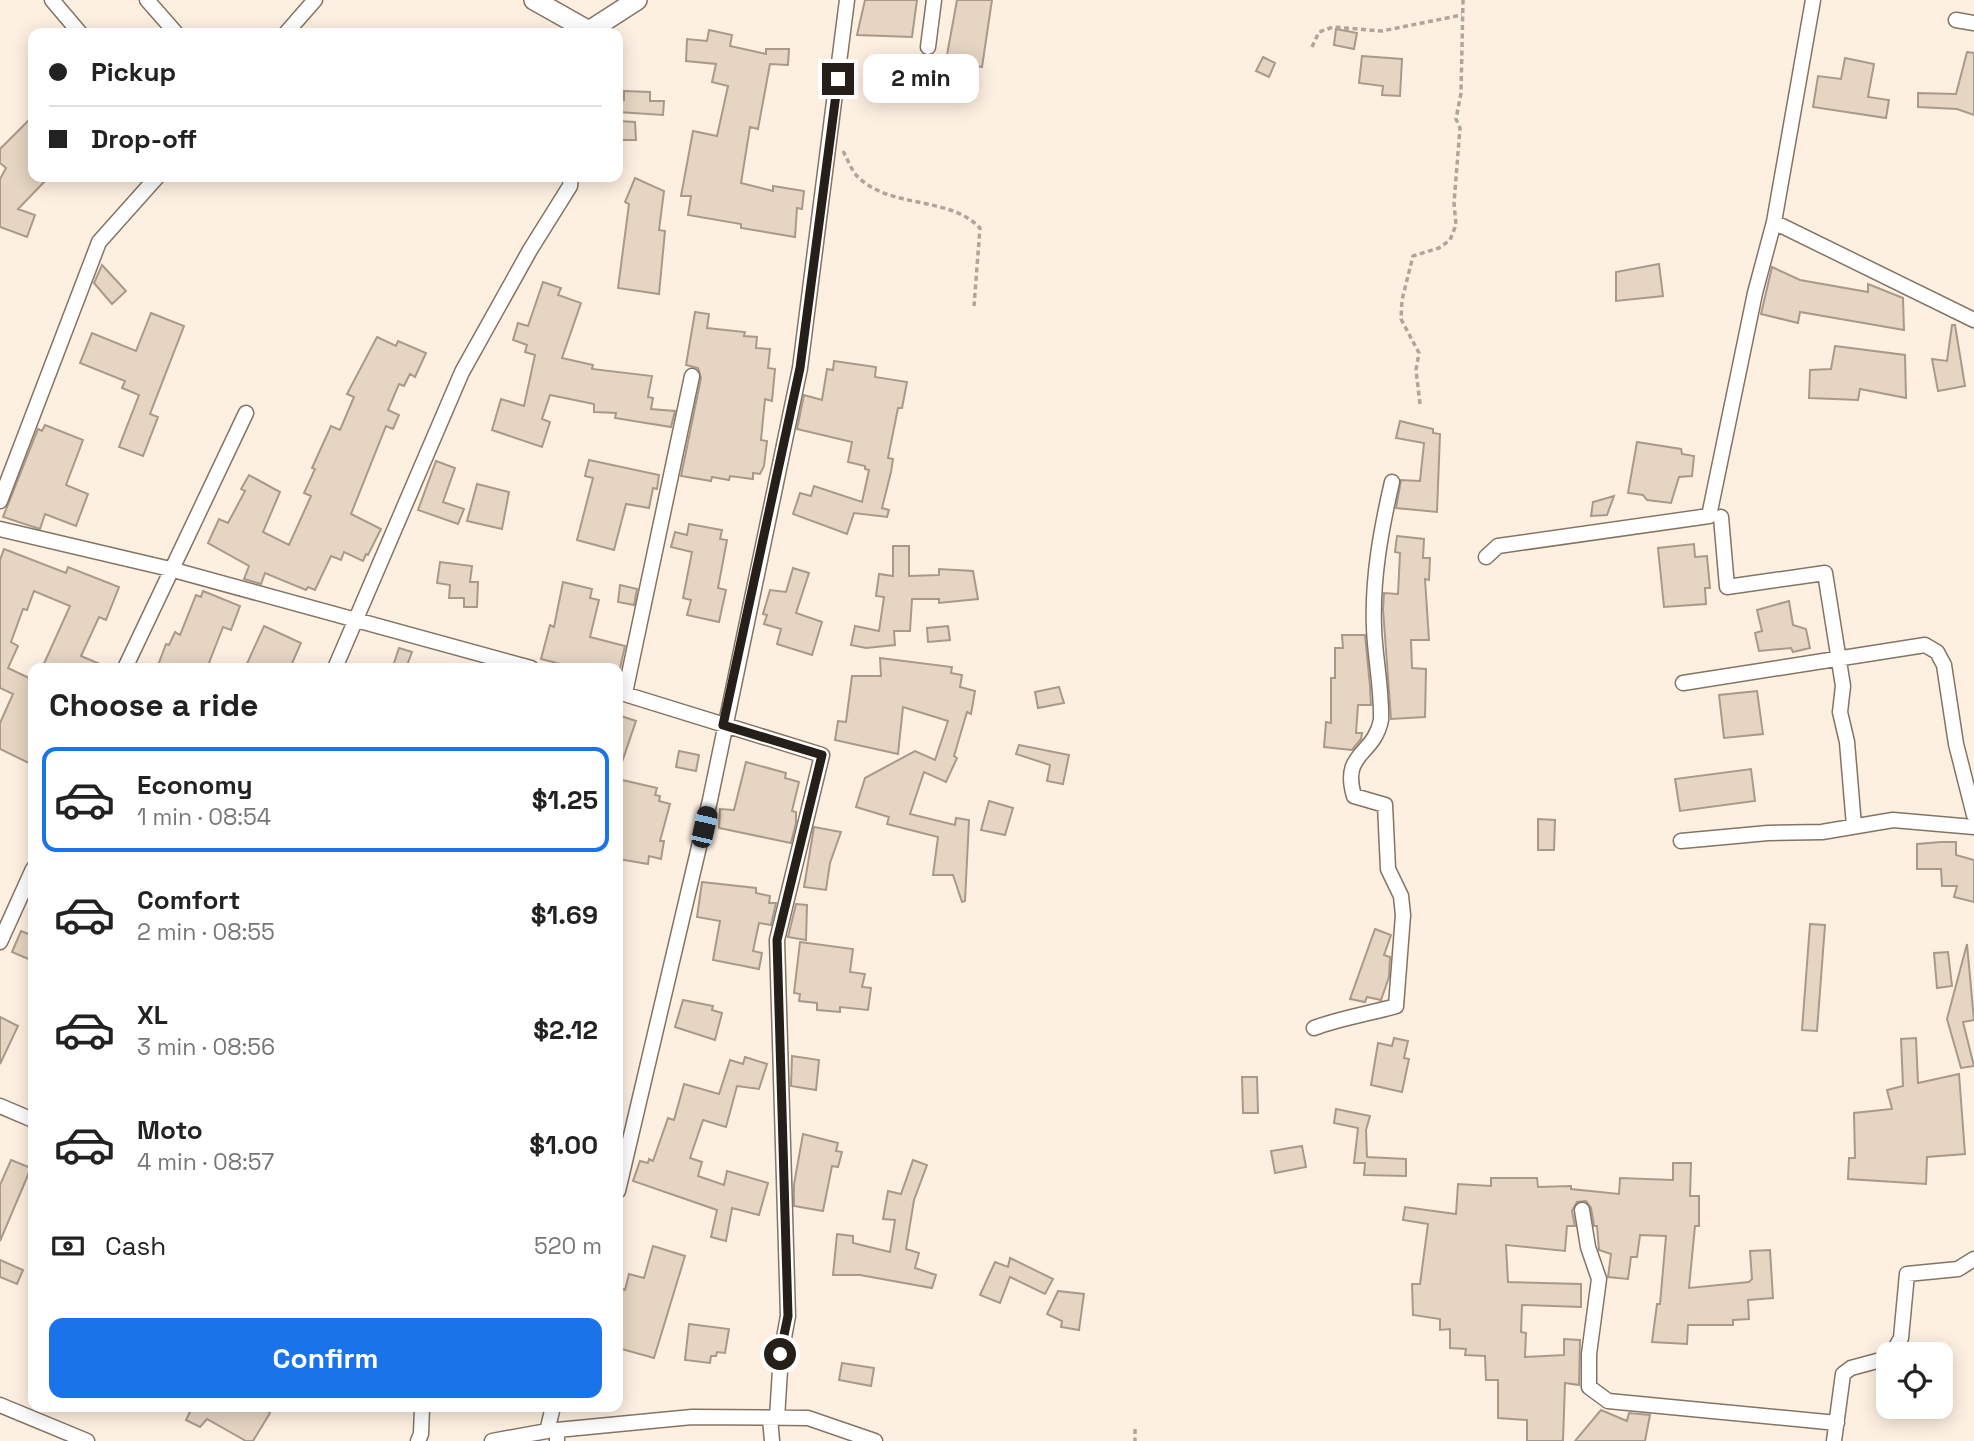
<!DOCTYPE html>
<meta charset="utf-8">
<style>
body{margin:0;font-family:"Space Grotesk",sans-serif;background:#f6f6f6;color:#222;height:100vh;display:flex;flex-direction:column;font-size:26px;white-space:nowrap}
*{box-sizing:border-box;margin:0}
p{font-size:23px;color:#767676}
.icon{flex:none;width:38px;height:38px;fill:none;stroke:currentColor;stroke-width:2;stroke-linecap:round;stroke-linejoin:round}
.map{position:relative;flex:1;overflow:hidden}
.side{position:absolute;left:28px;top:663px;width:595px;height:749px;display:flex;flex-direction:column;background:#fff;border-radius:14px;box-shadow:0 4px 18px #0003}
.side>*{flex:none}
.hud{position:absolute;left:28px;top:28px;width:595px;height:154px;border-radius:14px;box-shadow:0 4px 18px #0003;display:grid;align-content:center;height:154px;padding:0 21px;background:#fff}
.tools{position:absolute;left:1876px;top:1342px;display:grid;gap:14px}
.tools a{display:grid;place-items:center;width:77px;height:77px;border-radius:14px;background:#fff;box-shadow:0 4px 18px #0003;font-size:35px}
.end{position:absolute;width:32px;height:32px;margin:-16px;border:9px solid #261f19;background:#fff;box-shadow:0 0 0 4px #fff}
.from{border-radius:50%}
.bubble{position:absolute;height:49px;border-radius:14px;background:#fff;box-shadow:0 4px 18px #0003;font-size:23px;font-weight:700;line-height:49px;text-align:center}
.car{position:absolute;width:21px;height:42px;margin:-21px -10px;border-radius:9px;box-shadow:0 0 5px 2px #0007;background:linear-gradient(#222 24%,#8ab4d8 0 40%,#222 0 76%,#8ab4d8 0 86%,#222 0)}
.hud b{display:flex;align-items:center;gap:24px;height:66px;font-size:26px}
.hud b+b{border-top:2px solid #e0e0e0}
.hud i{width:18px;height:18px;background:#222}
ul{padding:0;list-style:none}
li{display:flex;align-items:center;gap:21px;height:105px;margin:0 14px 10px;padding:0 7px;border:4px solid transparent;border-radius:14px}
li div{flex:1}
li b{display:block;font-size:26px}
li em{font-style:normal;font-weight:700}
li.on{border-color:#1a73e8}
li>.icon{width:63px;height:63px;stroke-width:1.5}
h2{padding:0 21px;font-size:32px;line-height:84px}
.pay{display:flex;align-items:center;gap:18px;height:77px;padding:0 21px;font-size:26px}
.pay p{margin-inline-start:auto}
.action{display:flex;gap:14px;margin-top:auto;padding:14px 21px}
.action a{flex:1;height:80px;border-radius:14px;background:#1a73e8;color:#fff;font-size:28px;font-weight:700;line-height:80px;text-align:center}
.map>svg:first-child{display:block}
.building{fill:#e6d5c3;stroke:#a99989;stroke-width:2}
.lines{fill:none;stroke-linecap:round;stroke-linejoin:round}
.street-casing{stroke:#837464;stroke-width:17}
.secondary-casing{stroke:#837464;stroke-width:22}
.path{stroke:#b0a599;stroke-width:3.5;stroke-dasharray:5 3.5;stroke-linecap:butt}
.street{stroke:#fff;stroke-width:14}
.secondary{stroke:#fff;stroke-width:19}
.route{stroke:#261f19;stroke-width:9}
</style>
<div class="map">
<svg width="1974" height="1441" viewBox="0 0 1974 1441">
<rect width="100%" height="100%" fill="#fef0e1"/>
<!-- building -->
<path class="building" d="M865 0H917L912 37 857 35Z
M957 0H992L982 67 964 64 963 69 945 66Z
M1336 29 1357 33 1354 49 1334 45Z
M709 30 732 35 730 46 766 54V49H789L788 65 770 64 758 129 750 127 741 183 773 191V186L804 191 802 209 797 208 795 237 741 228V224L688 215 691 196H681L693 131 717 136 728 86 712 82 716 64 686 61 687 39 707 41Z
M1967 52 1974 53V115L1957 109 1918 107V93L1956 94Z
M1362 56 1402 59 1400 96 1382 95 1383 86 1359 83Z
M1263 57 1275 63 1269 77 1256 71Z
M1845 58 1874 64 1868 97 1889 100 1886 118 1813 107 1818 76 1841 79Z
M624 91 650 92V101H664L663 115 618 112V99L624 100Z
M33 116V177H49L18 209 35 215 27 237 0 227V179L6 168 0 163V149Z
M618 121 635 122 636 140H618Z
M635 178 664 191 659 230 665 231 659 294 618 288 629 204 625 202Z
M1659 264 1663 296 1616 301V272Z
M102 265 126 291 112 304 94 283Z
M1772 267 1800 280 1868 292V284L1903 298 1904 330 1800 312 1798 323 1761 314Z
M543 282 561 288 558 295 581 303 562 358 593 365 592 369 652 376 648 397 653 398 651 409 675 411 671 427 615 418 616 413 594 412V404L550 395 542 419 550 422 542 447 492 430 501 399 524 406 535 355 525 352 527 345 513 340 518 323 528 326Z
M695 312 709 314 707 328 745 332 744 336 757 337 756 348 770 349 768 368 775 369 772 401 765 399 761 440 767 441 764 466 760 474 753 473V479L730 476 729 480 712 477 711 481 681 476 701 378 698 368 686 365Z
M151 313 184 326 150 414 158 417 143 456 119 447 139 395 122 388 125 381 80 363 92 333 136 351Z
M1952 325H1955L1965 386 1938 391 1932 359 1947 361Z
M377 337 396 346 398 341 426 353 415 377 410 374 404 386 399 384 388 410 399 415 393 429 386 426 351 514 381 529 368 555 366 554 363 561 344 552 341 560 331 556 315 590 308 587 306 590 265 573 261 584 244 579 249 566 208 543 219 519 228 523 245 491 241 489 249 475 280 492 263 532 289 545 311 496 304 493 315 469 312 468 331 426 340 430 354 397 347 394Z
M1835 346 1905 355 1906 398 1860 389 1858 400 1809 398 1810 370 1831 369Z
M834 361 876 367 875 377 907 382 902 408H898L888 458 893 459 891 472 882 508 889 510 887 517 854 513 847 534 793 514 800 493 811 496 814 486 862 502 869 470 865 469V466L848 462 852 442 797 429 804 395 822 400 827 369 833 370Z
M1400 421 1433 429V433L1440 434 1437 512 1396 508 1401 480 1420 481 1424 443 1396 438Z
M45 425 83 440 66 485 88 494 76 526 45 514 40 529 3 517 38 429 42 431Z
M1637 442 1681 449 1682 454 1694 456 1692 476 1679 477 1671 503 1647 500 1643 495 1628 493Z
M589 460 659 475 657 489 653 488 649 508 626 504 614 550 577 540 593 478 585 476Z
M436 461 455 468 443 502 464 509 458 524 418 510Z
M477 484 509 492 502 529 467 521Z
M1614 496 1607 515 1591 516 1593 502Z
M689 524 722 530 720 539 727 540 718 588 726 590 719 622 687 615 691 600 683 598 692 552 671 547 675 532 687 535Z
M1397 536 1424 539 1423 558H1430L1429 580 1425 579 1429 640H1411L1412 668 1426 669 1425 717 1391 719 1383 609 1384 593 1398 594 1400 553 1395 552Z
M1694 544 1695 557 1707 556 1710 588H1705L1706 604 1664 607 1658 548Z
M893 546H909V576L939 575V569L973 571 978 599 939 603V599H912L910 631H894L895 645 866 648 851 645 855 626 879 631 884 597 876 596 879 574 893 576Z
M4 549 66 573 68 567 119 587 106 620 99 617 81 656 109 668H42L70 606 34 591 27 610 23 609 11 642 18 646 8 668 33 680V765L0 749V723L13 694 0 688V560Z
M440 562 472 566 470 582H478L477 607H464V598H449L450 585 437 583Z
M793 568 809 573 796 613 822 622 812 655 777 644 781 629 764 624 767 615 763 614 770 590 786 592Z
M563 582 592 589 590 598 599 600 590 637 625 646 620 668H576L541 659 550 625 554 627Z
M620 585 637 589 634 605 618 602Z
M203 591 240 606 231 630 223 627 207 668H157L166 644 169 645 175 632 180 635 196 595 201 597Z
M1789 601 1793 625 1806 629 1810 648 1793 652 1791 648 1759 651 1755 633 1762 631 1757 610Z
M264 626 301 643 290 668H245Z
M948 626 950 640 928 642 927 628Z
M1342 635H1365L1370 686 1371 705H1358L1356 733H1362L1361 739 1352 750 1324 747 1326 722 1331 723V678H1335V648H1343Z
M399 648 412 652 406 668 393 666Z
M880 658 952 667 951 673 962 675 960 687 975 691 971 714 967 712 954 756 957 758 946 782 924 772 910 814 955 825 956 818 969 820 965 901 962 902 953 875H933L938 837 887 824 889 817 856 807 865 778 915 751 935 760 948 721 903 707 898 754 835 740 838 721 846 722 852 676H881Z
M1059 687 1064 703 1038 708 1035 692Z
M1757 691 1763 734 1724 738 1719 695Z
M618 715 636 721 620 768 618 767Z
M1019 745 1069 755 1063 784 1047 781 1050 765 1016 754Z
M679 751 699 755 696 771 676 767Z
M746 762 786 773 785 778 799 782 792 811 796 812V823L791 843 719 828 720 809 734 810Z
M1751 769 1755 801 1680 811 1675 779Z
M618 779 657 788 655 795 660 796 659 801 670 804 660 841H664L661 859 649 856 648 864 618 859 621 806H618Z
M989 801 1013 808 1005 835 981 830Z
M1538 819 1555 820 1554 850H1538Z
M814 827 841 832 830 863 826 890 804 887Z
M1941 842H1956V855L1974 860V902L1954 897 1957 886H1942L1941 869H1917V844Z
M702 882 756 888V893L770 896 769 903H776L771 925 759 923 753 951 762 953 759 969 713 960 720 921 697 917Z
M796 904 807 905 806 940 788 937Z
M1810 924 1825 925 1817 1031 1802 1030Z
M1375 929 1391 935 1384 955 1390 957 1389 977 1381 1000 1367 997 1365 1002 1350 999Z
M21 931 33 936V961L12 952Z
M800 942 853 949 850 972 865 974 862 987 871 988 868 1010 840 1007V1012L817 1010V1003L799 1001 800 994 794 993Z
M1967 944 1974 1020 1963 1022 1974 1066 1961 1068 1947 1019Z
M1948 952 1952 986 1937 988 1934 953Z
M683 1000 713 1006 712 1010 722 1013 715 1040 675 1027Z
M0 1017 18 1026 0 1064Z
M1394 1038 1408 1041 1404 1058 1409 1059 1402 1092 1371 1085 1378 1043 1392 1046Z
M1916 1038 1918 1083 1959 1074 1965 1154 1927 1157 1926 1184 1848 1179 1849 1158H1855L1854 1113 1892 1109 1887 1090 1903 1086 1901 1039Z
M792 1056 819 1060 816 1090 791 1086Z
M745 1057 767 1064 759 1089 737 1086 726 1127 703 1120 690 1158 702 1162 698 1176 724 1185 727 1171 768 1183 759 1215 732 1208 726 1241 711 1237 717 1210 633 1181 640 1161 648 1163 649 1159 653 1161 668 1118 674 1120 684 1084 719 1094 730 1060 743 1064Z
M1242 1077H1257L1258 1113H1243Z
M1336 1109 1370 1116 1366 1130 1367 1157 1406 1159V1176L1364 1175 1365 1163H1354L1358 1128 1334 1123Z
M803 1134 838 1143 836 1151 842 1152 838 1167 832 1166 823 1211 794 1206V1184Z
M1302 1146 1306 1167 1275 1173 1271 1151Z
M11 1160 31 1168 0 1241V1185Z
M913 1160 927 1165 914 1200 906 1249 919 1253 915 1268 936 1275 932 1288 860 1275H833L837 1234 853 1236V1243L890 1252 895 1220 883 1219 888 1191 901 1194Z
M1673 1163H1691L1690 1196H1699V1226H1695L1689 1288 1749 1282 1752 1279 1750 1251 1770 1250 1773 1298 1748 1300 1749 1319 1733 1320V1325H1688L1687 1344 1652 1342 1657 1304H1660L1666 1236 1640 1235 1637 1257H1631L1628 1279 1608 1277 1611 1254 1599 1250 1597 1226H1594L1591 1208 1586 1201 1577 1202 1572 1211 1575 1226H1567L1565 1251 1506 1245 1508 1282 1581 1284V1307L1522 1305 1521 1332 1526 1333 1525 1357 1564 1355V1339L1580 1340 1579 1385 1565 1383 1563 1441H1527V1420L1498 1418V1380H1486L1485 1356 1465 1355 1466 1349 1450 1348V1329L1440 1330V1319L1413 1315 1412 1284H1420L1428 1224 1403 1220 1405 1207 1456 1214 1458 1184 1491 1186V1178H1537L1538 1187 1571 1186V1189L1619 1194 1620 1178 1673 1180Z
M653 1246 685 1256 654 1358 618 1348 620 1288 625 1290 629 1274 644 1278Z
M1010 1258 1053 1279 1045 1294 1010 1277 1000 1303 980 1295 995 1262 1008 1267Z
M0 1260 23 1270 17 1284 0 1277Z
M1058 1291 1084 1294 1079 1330 1061 1327 1062 1321 1047 1314Z
M689 1324 729 1329 725 1353 717 1352 716 1356H711L710 1363 685 1360Z
M842 1363 874 1368 871 1386 839 1380Z
M180 1407H260L270 1413 253 1441H246L207 1419 200 1427 186 1420 190 1412Z
M1601 1410 1627 1421 1629 1413 1650 1415 1645 1441H1575Z"/>
<g class="lines">
<defs>
<path id="street" d="M52 0 80 33
M147 0 176 33
M1956 20 1974 23
M286 33 315 0
M928 47 934 0
M1774 222 1974 320
M0 501 99 242 157 177
M1721 517 1727 587 1825 573 1843 686 1840 712 1847 742 1854 826
M0 529 170 569 531 668
M1486 557 1498 546 1709 516 1755 293 1774 222 1813 0
M125 668 246 413
M335 668 462 372 530 250 570 186 571 177
M1683 683 1925 645 1937 652 1944 665 1956 744 1974 815
M618 692 822 755 777 940 788 1316 781 1354 777 1418
M625 693 692 376
M1681 841 1768 833 1822 832 1893 820 1974 827
M0 942 33 869
M1314 1028C1341 1018 1368 1014 1396 1006L1403 915 1401 896 1388 869 1385 805 1354 796C1341 752 1374 756 1381 720 1382 689 1375 658 1374 628 1372 578 1381 530 1392 482
M0 1106 33 1120
M618 1191 710 800 800 368 847 0
M1582 1210 1588 1247 1599 1279 1589 1354V1387L1608 1401 1837 1423
M1892 1354 1901 1338 1907 1274 1958 1269 1974 1259
M0 1405 87 1441
M770 1418 772 1441
M418 1441 421 1434 422 1407
M492 1441 547 1431 553 1407
M557 1441V1430L692 1417 808 1418 875 1441
M1834 1441 1843 1374 1851 1368 1888 1358"/>
<path id="secondary" d="M534 0 589 31 637 0"/>
</defs>
<!-- street casing -->
<use href="#street" class="street-casing"/>
<!-- secondary casing -->
<use href="#secondary" class="secondary-casing"/>
<!-- path -->
<path class="path" d="M1312 47 1319 32 1333 27 1382 31 1462 15
M843 151C847 158 851 169 856 175 889 210 949 195 980 228L974 306
M1420 404 1416 370 1419 353 1401 319 1402 300 1413 256 1439 248 1450 240 1456 225 1454 203 1460 128 1456 119 1461 93 1463 0
M1135 1429V1441"/>
<!-- street -->
<use href="#street" class="street"/>
<!-- secondary -->
<use href="#secondary" class="secondary"/>
</g>
<g class="lines">
<!-- route -->
<path class="route" d="M780 1354 788 1316 777 940 822 755 723 725 800 368 838 79"/>
</g>
</svg>
<div class="tools">
<a><svg class="icon" aria-label="locate" viewBox="0 0 24 24"><circle cx="12" cy="12" r="6"/><path d="M12 2v4M12 18v4M2 12h4M18 12h4"/></svg></a>
</div>
<i class="end from" style="left:780px;top:1354px"></i>
<i class="end" style="left:838px;top:79px"></i>
<div class="bubble" style="left:863px;top:54px;width:116px">2 min</div>
<i class="car" style="left:704px;top:827px;rotate:13deg"></i>
<div class="hud">
<b><i class="from"></i>Pickup</b>
<b><i></i>Drop-off</b>
</div>
<section class="side">
<h2>Choose a ride</h2>
<ul>
<li class="on"><svg class="icon" aria-label="car" viewBox="0 0 24 24"><path d="M5 17H2v-5l4-1 3-4h7l3 4 3 1v5h-3M9 17h6M6 11h13"/><circle cx="7" cy="17" r="2"/><circle cx="17" cy="17" r="2"/></svg><div><b>Economy</b><p>1 min · 08:54</p></div><em>$1.25</em></li>
<li><svg class="icon" aria-label="car" viewBox="0 0 24 24"><path d="M5 17H2v-5l4-1 3-4h7l3 4 3 1v5h-3M9 17h6M6 11h13"/><circle cx="7" cy="17" r="2"/><circle cx="17" cy="17" r="2"/></svg><div><b>Comfort</b><p>2 min · 08:55</p></div><em>$1.69</em></li>
<li><svg class="icon" aria-label="car" viewBox="0 0 24 24"><path d="M5 17H2v-5l4-1 3-4h7l3 4 3 1v5h-3M9 17h6M6 11h13"/><circle cx="7" cy="17" r="2"/><circle cx="17" cy="17" r="2"/></svg><div><b>XL</b><p>3 min · 08:56</p></div><em>$2.12</em></li>
<li><svg class="icon" aria-label="car" viewBox="0 0 24 24"><path d="M5 17H2v-5l4-1 3-4h7l3 4 3 1v5h-3M9 17h6M6 11h13"/><circle cx="7" cy="17" r="2"/><circle cx="17" cy="17" r="2"/></svg><div><b>Moto</b><p>4 min · 08:57</p></div><em>$1.00</em></li>
</ul>
<div class="pay"><svg class="icon" aria-label="cash" viewBox="0 0 24 24"><path d="M3 7h18v10H3z"/><circle cx="12" cy="12" r="2"/></svg>Cash<p>520 m</p></div>
<div class="action"><a>Confirm</a></div>
</section>
</div>
